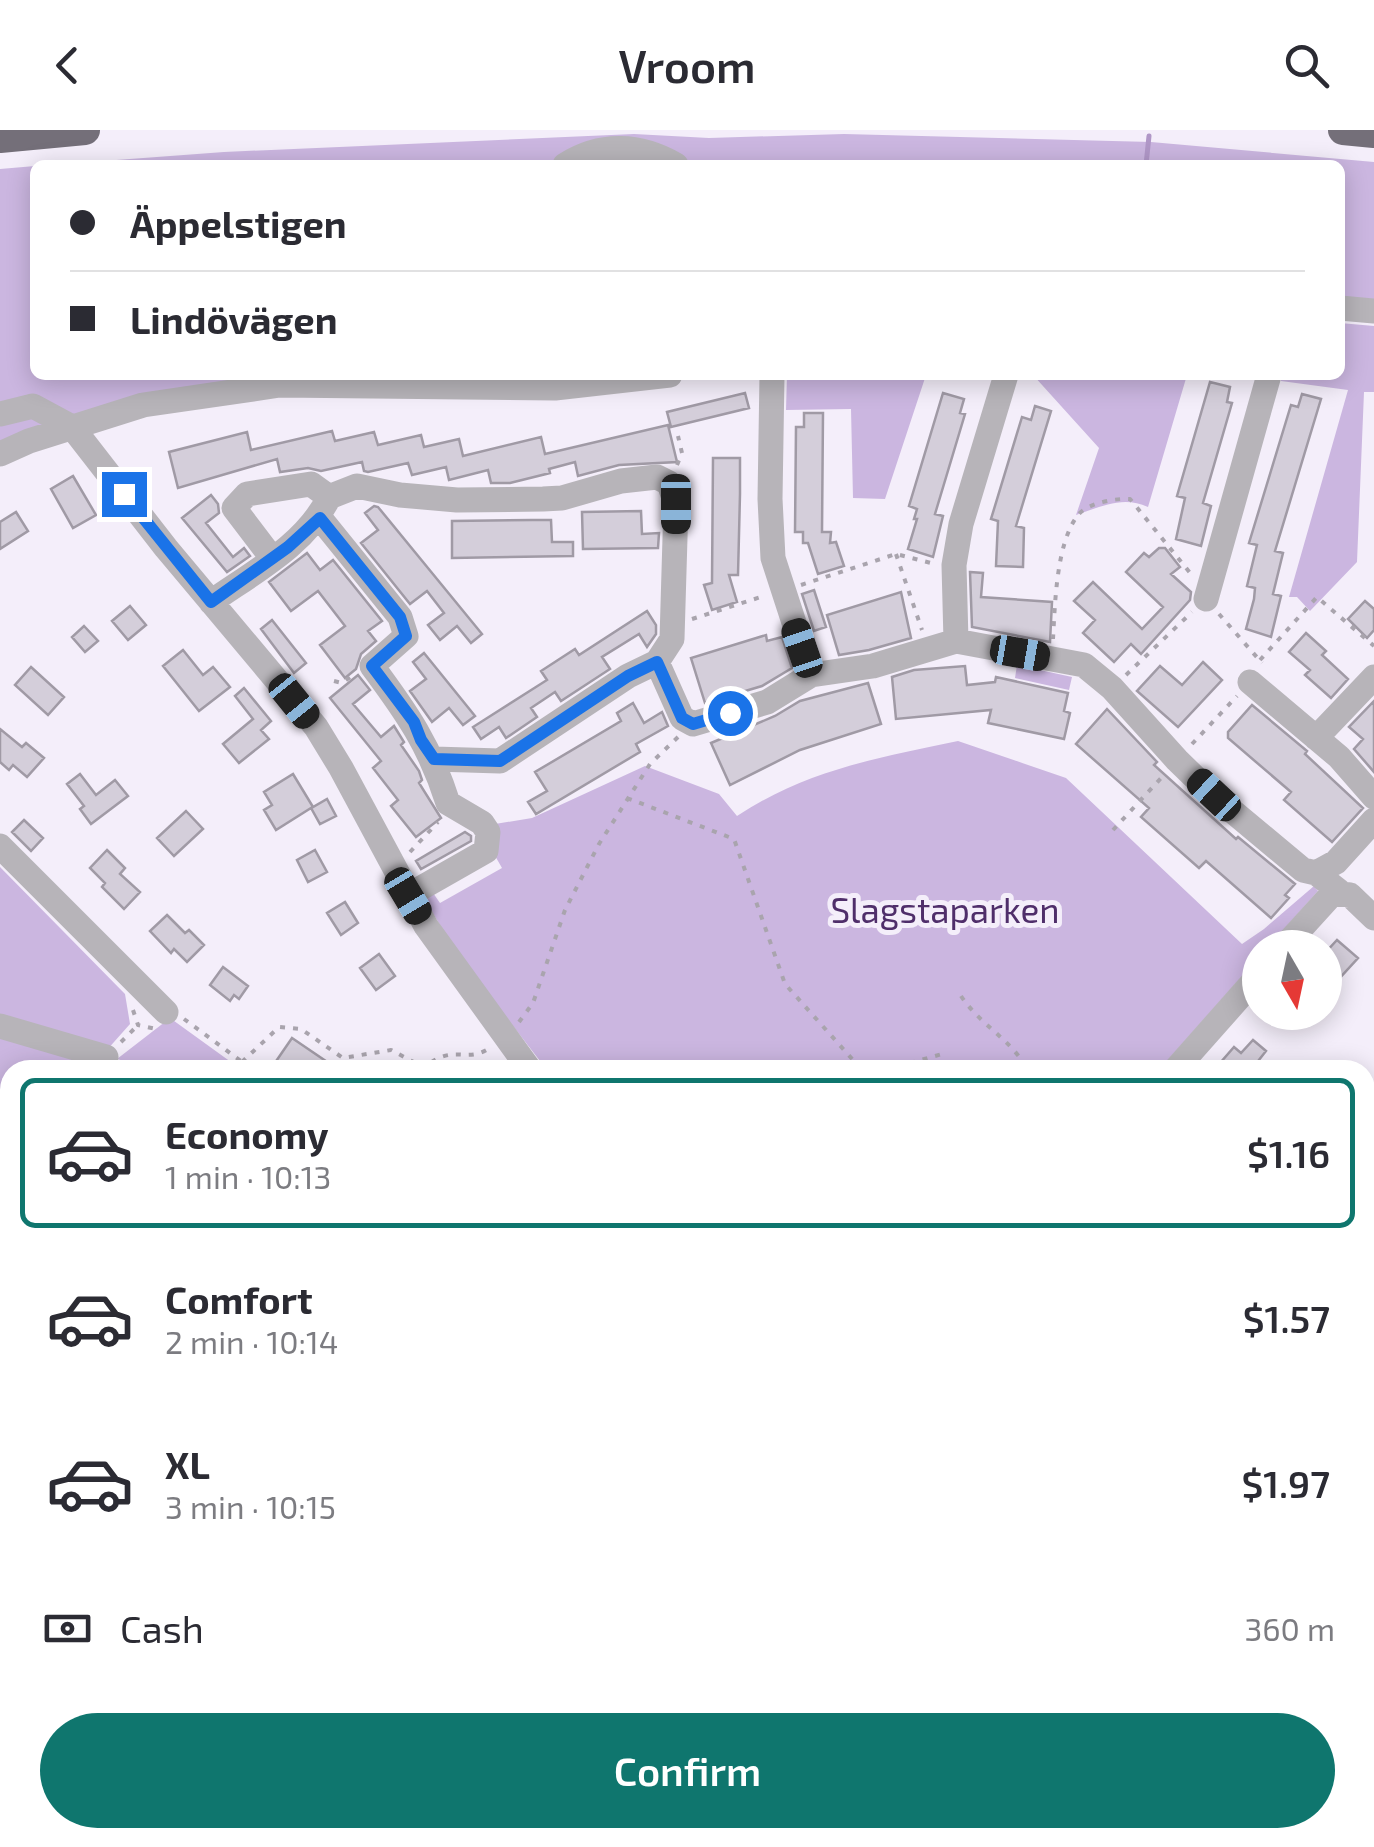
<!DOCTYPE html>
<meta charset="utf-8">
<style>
body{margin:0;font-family:"Exo 2",sans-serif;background:#f2f2f3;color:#2b2b33;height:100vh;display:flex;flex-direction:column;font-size:38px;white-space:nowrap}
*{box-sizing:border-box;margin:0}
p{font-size:32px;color:#7c7c81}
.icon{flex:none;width:55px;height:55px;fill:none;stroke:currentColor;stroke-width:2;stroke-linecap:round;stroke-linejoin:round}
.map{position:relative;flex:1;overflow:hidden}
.details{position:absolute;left:0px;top:930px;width:1375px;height:788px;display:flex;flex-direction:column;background:#fff;border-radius:30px 30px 0 0;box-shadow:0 5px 25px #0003}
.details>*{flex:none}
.banner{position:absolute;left:30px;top:30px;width:1315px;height:220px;border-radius:15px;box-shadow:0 5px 25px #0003;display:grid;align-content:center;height:220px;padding:0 40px;background:#fff}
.needle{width:65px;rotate:171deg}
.buttons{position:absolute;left:1242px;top:800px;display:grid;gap:20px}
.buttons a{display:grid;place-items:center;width:100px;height:100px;border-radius:50%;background:#fff;box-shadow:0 5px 25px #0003;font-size:50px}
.end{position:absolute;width:45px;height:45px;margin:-22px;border:12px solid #1a73e8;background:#fff;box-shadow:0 0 0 5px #fff}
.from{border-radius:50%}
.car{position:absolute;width:30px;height:60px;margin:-30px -15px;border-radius:12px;box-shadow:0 0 8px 2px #0007;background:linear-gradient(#222 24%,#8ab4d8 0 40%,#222 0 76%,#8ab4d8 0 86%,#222 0)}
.banner b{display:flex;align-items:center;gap:35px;height:95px;font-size:38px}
.banner b+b{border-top:2px solid #e1e1e2}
.banner i{width:25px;height:25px;background:#2b2b33}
ul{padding:18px 0 0;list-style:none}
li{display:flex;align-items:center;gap:30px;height:150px;margin:0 20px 15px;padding:0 20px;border:5px solid transparent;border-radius:15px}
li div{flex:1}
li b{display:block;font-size:38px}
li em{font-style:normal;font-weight:600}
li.on{border-color:#0f766e}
li>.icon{width:90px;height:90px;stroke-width:1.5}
.pay{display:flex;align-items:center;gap:25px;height:110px;padding:0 40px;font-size:38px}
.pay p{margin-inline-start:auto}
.action{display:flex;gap:20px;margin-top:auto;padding:20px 40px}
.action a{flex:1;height:115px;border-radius:60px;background:#0f766e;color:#fff;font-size:40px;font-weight:600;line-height:115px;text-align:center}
header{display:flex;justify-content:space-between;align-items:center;height:130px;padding:0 40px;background:#fff;font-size:45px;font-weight:600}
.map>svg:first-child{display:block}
.green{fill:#cbb6e0}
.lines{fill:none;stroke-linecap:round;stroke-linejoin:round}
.stream{stroke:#b097c7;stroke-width:5}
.building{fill:#d4ceda;stroke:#a09aa5;stroke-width:2.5}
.path{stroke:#a9a4ad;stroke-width:4;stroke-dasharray:5 8;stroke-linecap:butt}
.minor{stroke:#b7b4b9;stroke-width:25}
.major{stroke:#86818a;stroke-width:30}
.highway{stroke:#746f79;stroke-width:30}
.route{stroke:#1a73e8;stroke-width:12}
.labels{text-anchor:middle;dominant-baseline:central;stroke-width:10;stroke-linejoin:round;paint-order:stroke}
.park-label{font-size:35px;fill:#4f2e6a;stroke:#f4eefa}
</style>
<header><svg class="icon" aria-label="back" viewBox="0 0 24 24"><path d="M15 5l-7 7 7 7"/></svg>Vroom<svg class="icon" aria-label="search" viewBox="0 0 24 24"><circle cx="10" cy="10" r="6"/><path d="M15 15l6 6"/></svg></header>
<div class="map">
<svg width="1374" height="1717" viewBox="0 0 1374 1717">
<rect width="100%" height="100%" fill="#f4eefa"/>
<!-- green -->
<path class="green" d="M634 4 709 8 844 4 1151 12 1374 32V172L1340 168V35H49L224 22Z
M35 36V245H321L0 316V39Z
M1340 193 1374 196V262H1364L1357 432 1310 481 1297 467H1289L1348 260 1281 251V245H1340Z
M787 245H926L885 369 853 368 851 279 786 280Z
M1033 245H1187L1148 377C1123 365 1100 377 1076 385L1099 318Z
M1017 535 1072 547 1069 560 1015 548Z
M958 611 1066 648 1242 814 1264 799 1314 756 1318 761 1268 817 1260 818V826L1159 940H547L459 826 426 772 431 760 440 773 502 738 494 724 489 695 532 688 645 636 719 664 737 686C807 640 877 628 958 611Z
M0 737 125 864 130 894 106 921 0 889Z
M170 888 242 940H155L117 929Z
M0 904 91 931 90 940H10V1018L0 1016Z
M0 1640 10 1643V1708H158L169 1714 166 1717H0Z
M1093 1708H1343L1349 1717H1071Z"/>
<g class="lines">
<!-- stream -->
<path class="stream" d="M1146 35 1149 6"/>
</g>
<!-- building -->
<path class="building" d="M1210 252 1230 257 1227 272 1232 273 1203 373 1211 376 1201 416 1176 409 1185 368 1177 366Z
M745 263 749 278 671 297 667 282Z
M943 263 964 269 960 283 965 284 935 384 943 386 933 427 908 419 917 389H914L917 379 909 376Z
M1302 264 1321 269 1275 421 1283 423 1273 464 1281 466 1271 507 1246 499 1254 469 1255 458 1247 456 1257 415 1249 413 1291 275 1298 277Z
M1035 276 1051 281 1016 396 1024 398 1023 437 996 436 998 391 991 389 1022 287 1031 290Z
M804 283H823L822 402H831L830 413 836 412 844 436 818 444 808 413H803V402H795L796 297H804Z
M668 295 677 332 619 335 578 346 575 332 549 339 550 343 510 353H491L488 340 449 350 446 337 412 345 408 333 368 342 364 341 362 332 321 341 308 338 280 342 277 329 178 358 169 322 247 302 251 320 332 301 335 311 374 302 378 315 421 305 424 317 459 309 463 326 541 307 545 324Z
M713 328H740V364L738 445H729L737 472 712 480 704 455 712 453Z
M73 346 96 385 73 398 51 359Z
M211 365 218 374 219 383 206 393 233 427 244 418 250 426 227 442 182 388Z
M374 376 378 377 482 504 471 513 457 496 440 510 428 495 444 483 427 461 410 474 361 413 378 400 365 383Z
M641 381 642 404 659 403 658 418 583 419 582 382Z
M16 382 28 401 0 419V392Z
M532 390H551L552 412H573V426L452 428V391Z
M1159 418H1165L1180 437 1171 444 1191 462 1190 470 1141 524 1131 514 1114 532 1083 503 1095 490 1074 471 1093 452 1142 499 1163 477 1126 442 1144 423 1149 427Z
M307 423 320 440 333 430 382 491 368 501 376 511 361 524 356 539 345 548 320 515 345 496 318 461 291 481 269 452Z
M970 442 983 443 981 467 1052 472 1050 512 972 497Z
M814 460 826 497 814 501 802 464Z
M901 462 911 508 869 520 839 525 827 485Z
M1365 471 1374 479V500L1367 508 1348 489Z
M130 476 146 495 128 510 112 491Z
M647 481 656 495V504L647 517 639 504 602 527 610 539 561 571 555 562 531 578 537 587 506 608 499 597 481 609 473 597 547 550 541 541 575 519 579 525Z
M272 490 306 533 294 543 261 499Z
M84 496 98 511 85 522 72 507Z
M1306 503 1326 521 1322 525 1348 549 1331 568 1305 545 1310 540 1289 522Z
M766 505 767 511 782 507 792 538 762 556 705 573 691 528Z
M183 520 203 545 213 537 230 557 199 581 163 536Z
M424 523 475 586 463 595 449 578 432 592 410 561 426 549 413 532Z
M1203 532 1222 550 1178 597 1137 561 1160 536 1182 555Z
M965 536 967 555 995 552 996 547 1068 563 1064 581 1070 583 1064 609 988 593 991 580 896 589 892 547 914 540Z
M31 537 64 567 48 585 15 555Z
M358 545 370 560 353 574 381 607 394 596 404 612 401 615 419 641 422 650 419 653 441 688 416 707 391 676 398 670 373 638 381 631 330 568Z
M868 553 881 594 800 620 730 655 711 613 775 586 800 571Z
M244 558 271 591 261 600 269 609 239 633 223 614 253 589 235 566Z
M1374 571V642L1354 619 1363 609 1349 597Z
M633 573 644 593 662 582 668 596 636 614 640 622 536 684 528 672 547 661 535 642 621 591 617 583Z
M1252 575 1307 621 1305 624 1363 678 1332 712 1284 670 1291 662 1228 608V602Z
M1107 579 1157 632 1154 635 1236 709 1238 707 1295 754 1285 765 1289 768 1271 788 1206 731 1199 738 1141 687 1149 678 1076 614Z
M0 599 22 617 26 613 44 628 27 647 13 635 9 640 0 632Z
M80 644 96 665 115 650 128 666 91 694 80 679 84 676 67 654Z
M293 644 313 677 327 669 336 686 320 694 311 678 276 700 264 680 272 675 264 662Z
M186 681 203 699 174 726 157 708Z
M24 690 43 708 31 721 12 702Z
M465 702 471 706V711L421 739 416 731Z
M107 720 125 738 120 744 140 762 124 779 102 757 105 753 90 738Z
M315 720 327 742 308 752 297 730Z
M345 772 358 793 341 805 327 783Z
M167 785 185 803 189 800 204 815 187 832 174 819 171 823 150 801Z
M1337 810 1358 828 1325 864V823Z
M379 824 395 846 376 860 360 838Z
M223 837 248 856 239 869 234 865 230 871 210 855Z
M292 908 339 940H270Z
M1253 910 1266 921 1251 940H1214L1234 917 1241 923Z"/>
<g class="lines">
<!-- path -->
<path class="path" d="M677 335 682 323 678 306
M896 424 922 500
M801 455 896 424 935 434
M1219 484 1262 533
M692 489 764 466
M1053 509C1055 475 1056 413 1078 385 1087 373 1116 368 1130 369L1191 444
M1260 530 1317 467 1374 516
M1126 545 1192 482
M334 551 342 553 356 543
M1192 614 1237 566
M627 668 734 709 785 854 862 940
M1113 700 1162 647
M410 722 438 692
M961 866C980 895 1011 909 1028 940
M133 880 138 895 156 899
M184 889 253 940
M519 892 533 873 565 780 599 714 650 634 678 607
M121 912 138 895
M242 932 279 897 301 899 343 928 391 920 423 937
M124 935 141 940
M421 940C454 911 464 935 490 918
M885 940 946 923
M0 963 10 965
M800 1708 807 1717"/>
<!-- minor -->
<path class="minor" d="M565 35C601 12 640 14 676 35
M1340 178 1374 181
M772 245 770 369 773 428 811 545
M0 284 33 276 72 297 166 418 316 597 341 638 426 796 530 940
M0 324 29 311 143 275 280 255 555 258 670 245
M329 367 357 356 400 365 457 370 543 369 562 368 621 351 657 347 669 353 676 374 672 509 657 532
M320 388 400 487 406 506 372 536C407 583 430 616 448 673L482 693 488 702 486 721 407 766
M1206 469 1269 245
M211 472C252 443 307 414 329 367L311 354 247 364 234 378 272 428
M956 511 954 435 961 394 1006 245
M1250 552 1339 627 1374 667
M1316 608 1374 547
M434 629 500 631 628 546 657 532 682 588 693 594 767 572 811 545 873 536 956 511 1084 535 1112 558 1177 630 1213 665 1303 740 1316 743 1339 761
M0 716 166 882
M1316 743 1336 732 1374 690
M1283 818 1333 763 1350 765 1374 788
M0 896 106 927
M1175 940 1260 844
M0 1021 10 1024
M0 1104 10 1107
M1365 1154 1374 1163
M0 1273 10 1276
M0 1389 10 1392
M1365 1427 1374 1423
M0 1460 10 1464
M1365 1467 1374 1490
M0 1624 10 1588
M174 1708 195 1716 221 1708
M759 1717 772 1708"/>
<!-- major -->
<path class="major" d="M0 1221 10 1224
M833 1708 838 1717"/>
<!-- highway -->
<path class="highway" d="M1343 0 1374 3
M0 8 85 0"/>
</g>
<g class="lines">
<!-- route -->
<path class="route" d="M124 364 211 472 288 417 320 388 400 487 406 506 372 536 414 592 421 610 434 629 500 631 628 546 657 532 682 588 693 594 730 583"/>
</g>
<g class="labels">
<!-- park labels -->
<g class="park-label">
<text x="945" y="779">Slagstaparken</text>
</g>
</g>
</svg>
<div class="buttons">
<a><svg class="needle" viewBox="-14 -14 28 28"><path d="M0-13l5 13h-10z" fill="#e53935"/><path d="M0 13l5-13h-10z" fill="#7c7c81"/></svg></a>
</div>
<i class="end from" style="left:730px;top:583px"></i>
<i class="end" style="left:124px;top:364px"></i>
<i class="car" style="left:676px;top:374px;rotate:180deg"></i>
<i class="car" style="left:802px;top:518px;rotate:341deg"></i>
<i class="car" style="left:1020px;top:523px;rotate:100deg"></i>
<i class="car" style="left:294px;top:571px;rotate:141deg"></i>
<i class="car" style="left:1214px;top:665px;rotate:313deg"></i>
<i class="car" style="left:408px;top:766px;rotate:149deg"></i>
<div class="banner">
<b><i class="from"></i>Äppelstigen</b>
<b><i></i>Lindövägen</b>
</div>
<section class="details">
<ul>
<li class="on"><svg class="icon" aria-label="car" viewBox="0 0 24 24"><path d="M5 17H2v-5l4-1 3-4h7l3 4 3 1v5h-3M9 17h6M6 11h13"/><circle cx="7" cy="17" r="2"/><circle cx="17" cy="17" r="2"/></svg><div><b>Economy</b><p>1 min · 10:13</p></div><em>$1.16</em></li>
<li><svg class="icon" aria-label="car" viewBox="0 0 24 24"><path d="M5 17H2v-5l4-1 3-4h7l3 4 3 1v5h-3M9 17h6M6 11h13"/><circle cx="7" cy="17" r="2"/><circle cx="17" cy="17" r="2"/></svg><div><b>Comfort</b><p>2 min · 10:14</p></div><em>$1.57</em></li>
<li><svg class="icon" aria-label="car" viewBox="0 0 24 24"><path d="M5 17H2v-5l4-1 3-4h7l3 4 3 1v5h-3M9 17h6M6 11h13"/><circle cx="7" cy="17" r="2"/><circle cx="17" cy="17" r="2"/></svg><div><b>XL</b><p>3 min · 10:15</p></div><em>$1.97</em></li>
</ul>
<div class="pay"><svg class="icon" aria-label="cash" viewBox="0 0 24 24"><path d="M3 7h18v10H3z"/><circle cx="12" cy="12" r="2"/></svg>Cash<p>360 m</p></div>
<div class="action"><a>Confirm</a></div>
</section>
</div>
